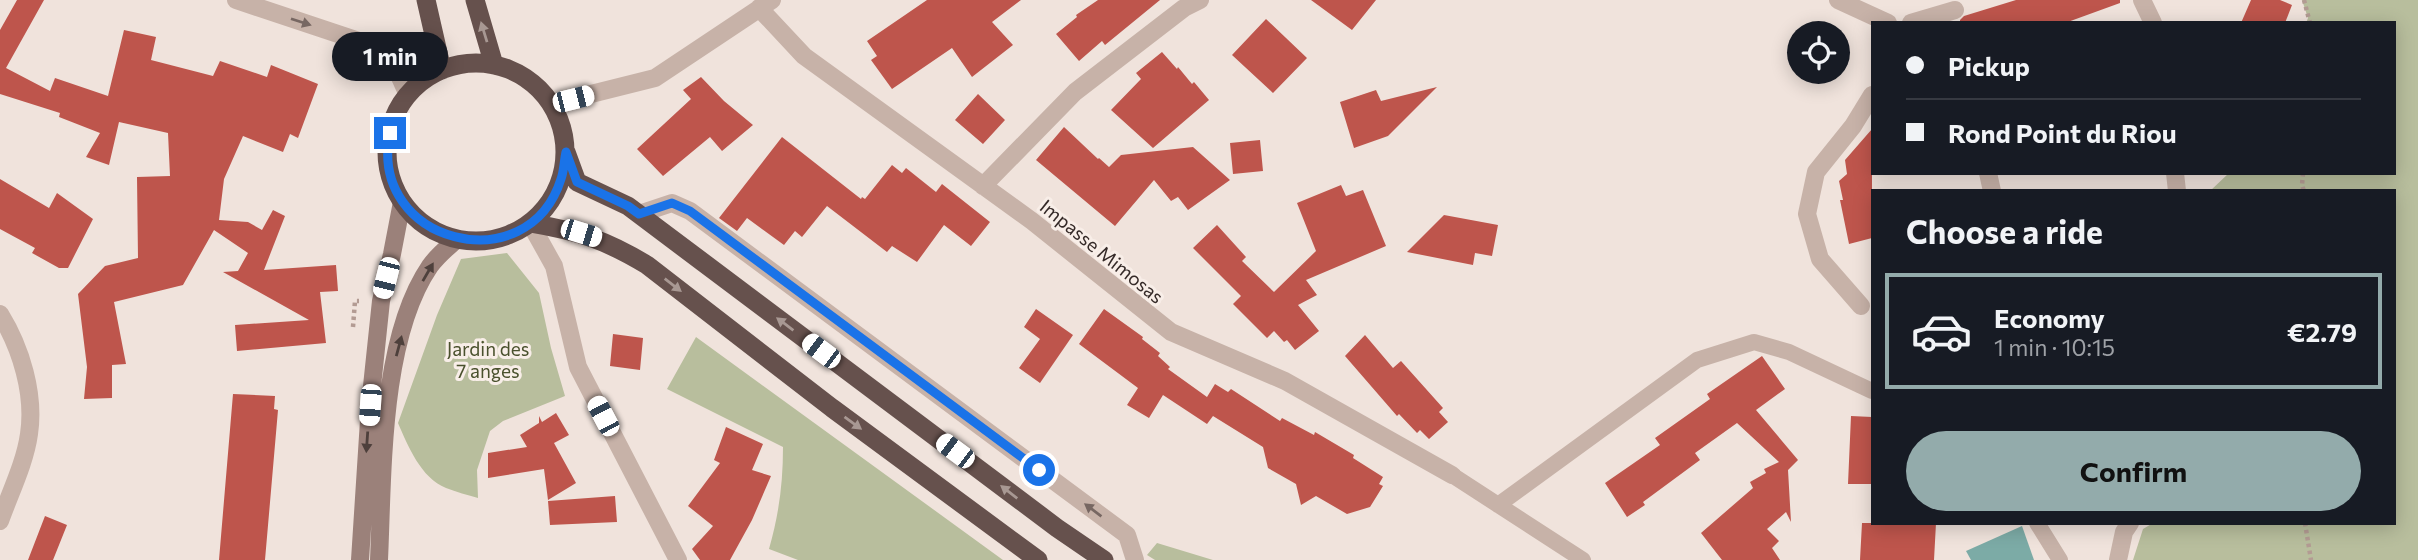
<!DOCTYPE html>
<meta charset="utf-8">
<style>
body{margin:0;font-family:Commissioner,sans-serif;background:#242831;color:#f1f3f6;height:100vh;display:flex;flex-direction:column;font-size:26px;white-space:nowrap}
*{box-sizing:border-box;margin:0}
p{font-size:23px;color:#9ea1a6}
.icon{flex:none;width:38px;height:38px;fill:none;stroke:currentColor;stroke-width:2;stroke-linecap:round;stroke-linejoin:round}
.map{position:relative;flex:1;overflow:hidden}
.panel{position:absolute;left:1871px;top:189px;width:525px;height:336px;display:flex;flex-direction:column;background:#171b24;border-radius:0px;box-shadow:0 4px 18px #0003}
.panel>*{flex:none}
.guide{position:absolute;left:1871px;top:21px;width:525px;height:154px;border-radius:0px;box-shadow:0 4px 18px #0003;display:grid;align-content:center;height:154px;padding:0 35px;background:#171b24}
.fabs{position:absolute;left:1787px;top:21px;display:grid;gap:14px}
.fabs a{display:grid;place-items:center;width:63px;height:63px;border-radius:50%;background:#171b24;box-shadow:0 4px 18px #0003;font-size:35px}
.end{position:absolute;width:32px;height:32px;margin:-16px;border:9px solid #1a73e8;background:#fff;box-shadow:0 0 0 4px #fff}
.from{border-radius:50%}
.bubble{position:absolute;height:49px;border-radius:24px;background:#171b24;box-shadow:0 4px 18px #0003;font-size:23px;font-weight:700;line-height:49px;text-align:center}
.car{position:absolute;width:21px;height:42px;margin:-21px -10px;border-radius:9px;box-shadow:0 0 5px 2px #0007;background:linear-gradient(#fff 24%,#345 0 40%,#fff 0 76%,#345 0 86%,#fff 0)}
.guide b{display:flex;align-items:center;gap:24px;height:66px;font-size:26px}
.guide b+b{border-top:2px solid #363941}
.guide i{width:18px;height:18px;background:#f1f3f6}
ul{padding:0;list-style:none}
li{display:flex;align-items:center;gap:21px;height:116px;margin:0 14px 10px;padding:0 21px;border:4px solid transparent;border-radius:0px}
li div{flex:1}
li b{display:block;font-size:26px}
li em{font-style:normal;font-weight:700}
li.active{border-color:#93abab}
li>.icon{width:63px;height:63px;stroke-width:1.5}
h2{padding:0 35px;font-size:32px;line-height:84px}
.cta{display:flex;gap:14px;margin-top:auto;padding:14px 35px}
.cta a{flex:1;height:80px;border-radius:42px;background:#93abab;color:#111;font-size:28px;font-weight:700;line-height:80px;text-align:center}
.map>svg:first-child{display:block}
.green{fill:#b8be9d}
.water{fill:#7caba6}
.building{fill:#be554c}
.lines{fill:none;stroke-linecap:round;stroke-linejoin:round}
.path{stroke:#b39b93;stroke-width:4.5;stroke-dasharray:3.5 3.5;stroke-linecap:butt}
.service{stroke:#c7b2a8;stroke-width:16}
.minor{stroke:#c7b2a8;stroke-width:18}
.tertiary{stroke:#c7b2a8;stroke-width:18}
.secondary{stroke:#9b817a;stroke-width:18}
.trunk{stroke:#66514d;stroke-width:19}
.oneway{fill:#776762}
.oneway2{fill:#a89893}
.oneway3{fill:#4e403c}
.route{stroke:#1a73e8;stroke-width:9}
.labels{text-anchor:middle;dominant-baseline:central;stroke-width:6;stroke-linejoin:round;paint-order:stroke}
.street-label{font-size:19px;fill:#352a28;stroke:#f8eee8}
.park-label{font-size:19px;fill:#4a512d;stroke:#f8eee8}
</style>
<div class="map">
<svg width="2418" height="560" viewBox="0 0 2418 560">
<rect width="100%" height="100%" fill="#f0e3dc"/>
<!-- green -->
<path class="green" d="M2302 0H2418V560H2133L2143 529 2153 523H2394V191H2210L2229 173H2394V23H2306L2308 18Z
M507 253 539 293 551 348 565 396 503 421 490 431 477 470 478 498C468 495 456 492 446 488 421 478 408 446 398 423L437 315 461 259Z
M696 337 1003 560H798L769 549C779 514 783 483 783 447L667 389Z
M1157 543 1213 560H1155L1147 555Z"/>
<!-- water -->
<path class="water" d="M2022 526 2034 560H1971L1966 551Z"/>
<!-- building -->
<path class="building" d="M17 0H44L6 68 50 91 55 78 108 96 124 30 156 37 151 60 213 76 220 61 267 77 271 65 318 84 298 138 290 134 283 152 243 136 224 179 219 220 248 222 262 230 273 210 285 216 264 270 336 265 338 291 320 292 326 343 237 351 235 325 309 320 223 272 238 271 248 253 214 230 183 285 114 302 126 364 112 365V398L84 399 87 367 78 294 105 266 138 258 137 177 170 176 168 133 119 122 109 165 86 157 100 133 59 117 60 113 0 94V30Z
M927 0H1021L992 22 1013 45 972 77 952 48 892 89 871 60 877 56 867 41Z
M1098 0H1160L1105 45 1102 41 1079 61 1056 34 1077 17 1076 15Z
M1311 0H1376L1352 30Z
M2016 0H2120V3L2065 23H1960V20L1964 16Z
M2251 0H2280L2292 5 2285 23H2241Z
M1266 19 1307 58 1273 93 1232 55Z
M1162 52 1177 69 1178 67 1192 84 1194 82 1209 100 1153 148 1111 110 1141 79 1136 73Z
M701 77 724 101 753 125 722 151 710 137 663 176 637 149 691 99 683 90Z
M1437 87 1388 136 1354 148 1340 102 1376 90 1381 101Z
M978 94 1005 120 983 144 955 120Z
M1064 127 1098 159 1099 158 1109 167 1121 155 1193 147 1230 180 1188 210 1178 197 1171 201 1154 180 1115 226 1036 160Z
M1872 129V238L1849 244 1840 200H1843L1839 181 1847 174 1845 160Z
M782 137 861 199 862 197 865 199 892 165 902 173 906 168 936 192 942 184 990 222 971 246 944 225 917 262 892 246 887 252 827 206 802 237 795 231 784 245 747 218 737 231 719 218Z
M1260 140 1263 171 1233 174 1230 143Z
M0 179 49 208 57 193 93 219 68 268H59L32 253 35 248 0 229Z
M1341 185 1346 196 1363 190 1386 246 1306 280 1317 295 1298 305 1319 331 1295 350 1287 340 1284 342 1274 331 1267 338 1233 304 1241 296 1193 248 1217 225 1246 257 1242 261 1274 292 1316 251 1297 203Z
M1444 215 1498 225 1492 256 1475 253 1473 265 1407 252Z
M1036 309 1073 335 1040 383 1019 368 1040 339 1024 327Z
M1104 309 1143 337 1142 339 1160 353 1158 356 1170 367 1168 369 1207 397 1215 384 1228 392 1231 389 1280 421 1282 418 1314 435 1315 432 1354 455 1353 458 1383 477 1379 484 1383 486 1370 507 1347 514 1316 496 1301 505 1296 484 1268 468 1263 447 1213 416 1207 424 1163 395 1149 418 1127 405 1138 388 1079 344Z
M613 334 643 338 640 370 610 366Z
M1365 335 1393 368 1401 361 1443 408 1439 412 1448 422 1429 439 1420 430 1417 433 1399 414 1397 416 1345 356Z
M1762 356 1785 389 1756 410 1798 460 1788 470 1791 522 1786 512 1767 529 1779 541 1772 548 1780 560H1722L1701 533 1753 488 1750 482 1766 473 1764 469 1779 462 1737 423 1695 453 1700 460 1643 502 1645 505 1627 517 1605 483 1660 445 1655 438 1710 399 1707 394Z
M233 394 275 396 274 409 278 410 265 560H219Z
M556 413 569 435 554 443 576 483 548 500 544 469 488 478V453L527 447 520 435 539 423V416L542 422Z
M1851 416 1872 417V484H1848Z
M726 427 763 444 752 470 771 476 752 520 730 560H700L692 549 713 526 688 506 720 463 714 460Z
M615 496 617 522 550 525 548 501Z
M45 516 67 525 53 560H28Z
M1862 523H1936L1934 560H1860Z"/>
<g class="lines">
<!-- path -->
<path class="path" d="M2304 0 2310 23
M2303 173 2302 185 2304 191
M353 327 355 301H359
M2305 523 2311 560"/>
<!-- service -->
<path class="service" d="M1452 475 1583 560
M1498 505 1697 360 1754 342 1789 352 1872 391
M2037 523 2060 560"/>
<!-- minor -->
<path class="minor" d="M236 0 368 44 399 75 408 95
M1838 0 1888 23
M2142 0 2153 23
M759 8 804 56 1032 221 1171 332 1285 381 1452 475
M1911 23 1955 10
M551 104 655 78 772 0
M1988 173 1992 191
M2175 173 2177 191
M983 186 1075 92 1184 8 1200 0
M639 214 672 203 690 211 1127 535 1135 560
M530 223 554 266 578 367 678 560
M1861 306 1820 259 1807 214 1816 172 1853 126 1872 95
M2118 560 2124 532 2130 523"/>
<!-- tertiary -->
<path class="tertiary" d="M0 314C21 348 35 394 29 434 25 463 10 493 0 521"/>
<!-- secondary -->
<path class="secondary" d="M360 560 370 405 381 301 392 254 402 202
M379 560C383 473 380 339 430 266 438 255 447 248 457 239"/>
<!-- trunk -->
<path class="trunk" d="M426 0 442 70
M475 0 494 65
M387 152a89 89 0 1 1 178 0a89 89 0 1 1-178 0Z
M566 152 577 182 628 206 1057 528 1104 560
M530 223C578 231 606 240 647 265L832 408 1038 560"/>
</g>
<!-- one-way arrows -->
<defs><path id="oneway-solid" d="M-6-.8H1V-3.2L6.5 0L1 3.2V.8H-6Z" transform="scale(1.75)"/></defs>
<g class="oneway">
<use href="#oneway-solid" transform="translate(301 22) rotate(18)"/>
<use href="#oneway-solid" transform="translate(1093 510) rotate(-143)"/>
</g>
<g class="oneway2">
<use href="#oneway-solid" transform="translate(484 32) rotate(-107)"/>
<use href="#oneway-solid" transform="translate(673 285) rotate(38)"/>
<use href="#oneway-solid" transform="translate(785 324) rotate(-143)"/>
<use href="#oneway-solid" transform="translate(853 423) rotate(36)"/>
<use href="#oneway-solid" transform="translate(1009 492) rotate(-142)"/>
</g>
<g class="oneway3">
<use href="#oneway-solid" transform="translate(428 272) rotate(-60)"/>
<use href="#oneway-solid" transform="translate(399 346) rotate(-75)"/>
<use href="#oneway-solid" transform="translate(367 442) rotate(94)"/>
</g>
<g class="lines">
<!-- route -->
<path class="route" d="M390 133C367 243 528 284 561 179 564 171 564 161 566 152L577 182 628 206 639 214 672 203 690 211 1039 470"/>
</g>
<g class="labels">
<!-- street labels -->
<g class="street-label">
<text transform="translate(1102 251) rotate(39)">Impasse Mimosas</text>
</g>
<!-- park labels -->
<g class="park-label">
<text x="488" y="348">Jardin des<tspan x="488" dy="22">7 anges</tspan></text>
</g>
</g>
</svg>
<div class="fabs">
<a><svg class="icon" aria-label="locate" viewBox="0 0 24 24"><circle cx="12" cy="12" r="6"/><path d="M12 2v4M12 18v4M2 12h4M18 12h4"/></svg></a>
</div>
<i class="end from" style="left:1039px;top:470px"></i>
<i class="end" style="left:390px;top:133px"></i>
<div class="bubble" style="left:332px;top:32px;width:116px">1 min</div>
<i class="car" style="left:573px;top:99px;rotate:76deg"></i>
<i class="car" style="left:581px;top:233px;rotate:107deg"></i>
<i class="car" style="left:386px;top:278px;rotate:194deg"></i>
<i class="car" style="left:821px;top:351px;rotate:307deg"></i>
<i class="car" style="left:370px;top:405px;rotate:184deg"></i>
<i class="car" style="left:603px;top:416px;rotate:332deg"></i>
<i class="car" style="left:955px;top:451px;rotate:307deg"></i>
<div class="guide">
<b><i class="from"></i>Pickup</b>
<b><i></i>Rond Point du Riou</b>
</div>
<section class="panel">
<h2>Choose a ride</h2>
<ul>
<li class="active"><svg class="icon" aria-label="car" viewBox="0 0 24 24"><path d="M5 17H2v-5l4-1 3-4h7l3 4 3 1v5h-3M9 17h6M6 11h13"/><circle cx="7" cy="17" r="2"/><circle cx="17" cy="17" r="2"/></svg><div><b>Economy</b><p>1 min · 10:15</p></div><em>€2.79</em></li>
</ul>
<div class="cta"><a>Confirm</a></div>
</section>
</div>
